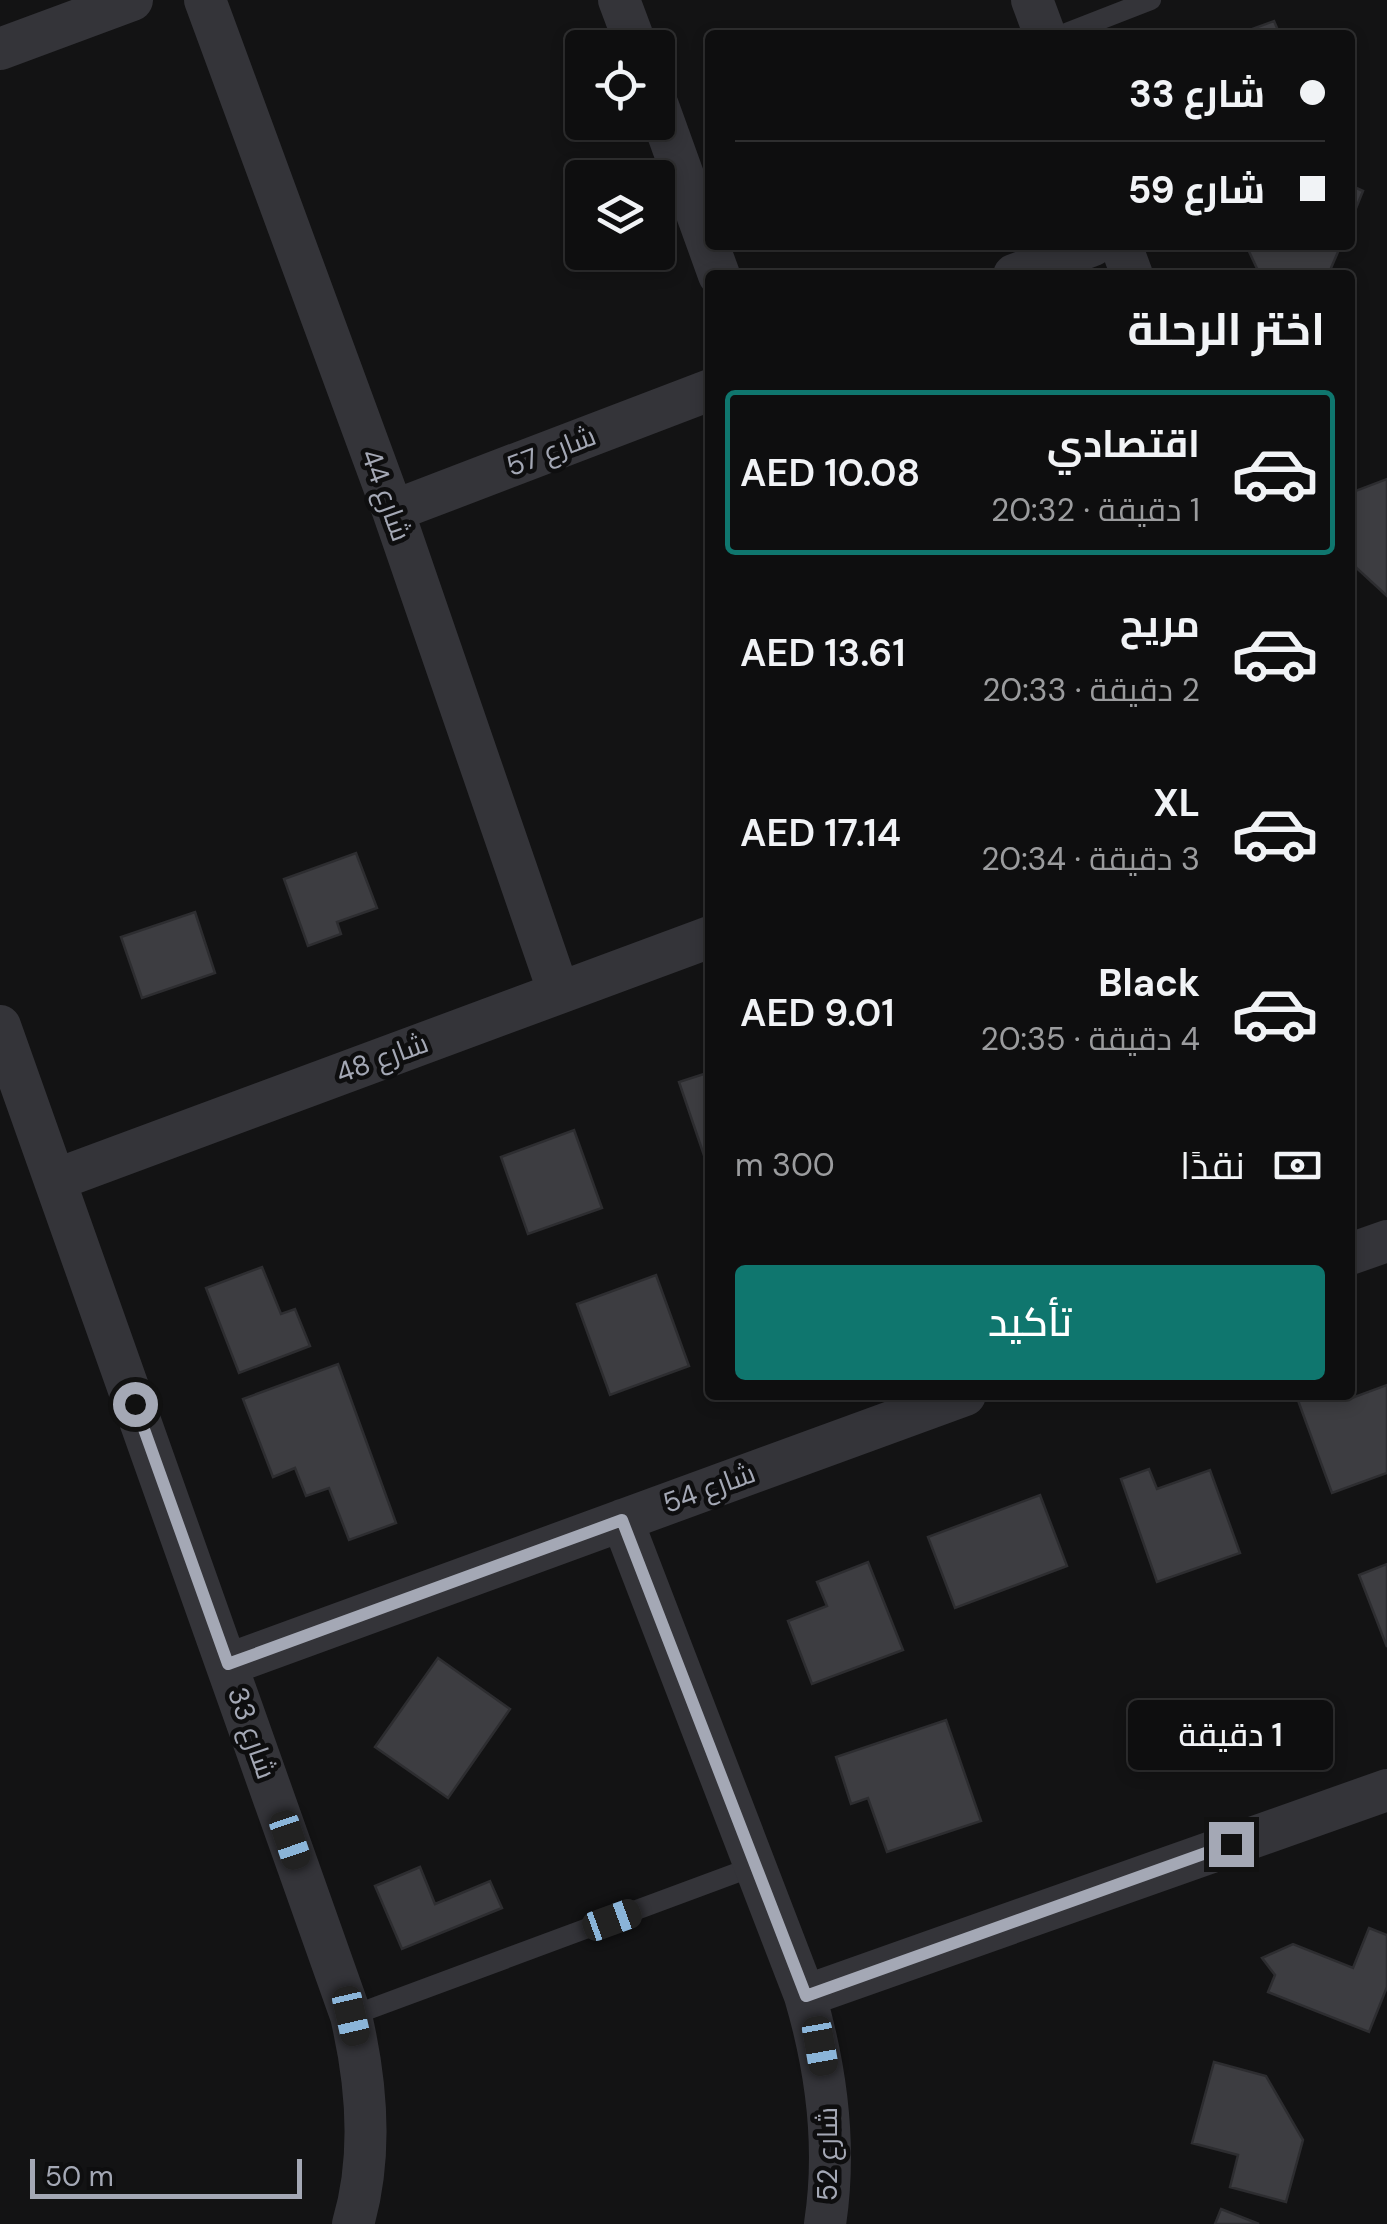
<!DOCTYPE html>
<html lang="ar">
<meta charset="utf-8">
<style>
body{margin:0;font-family:"DM Sans",Cairo,sans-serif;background:#1c1c1d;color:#f1f3f6;direction:rtl;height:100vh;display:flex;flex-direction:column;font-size:38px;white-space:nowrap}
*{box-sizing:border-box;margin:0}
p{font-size:32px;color:#9b9c9e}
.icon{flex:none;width:55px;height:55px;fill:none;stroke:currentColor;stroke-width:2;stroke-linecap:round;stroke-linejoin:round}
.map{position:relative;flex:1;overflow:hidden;direction:ltr}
.panel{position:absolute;left:705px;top:270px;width:650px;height:1130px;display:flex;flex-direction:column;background:#0e0e0f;border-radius:10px;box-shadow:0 5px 15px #0003,0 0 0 2px #2e2e2f;direction:rtl}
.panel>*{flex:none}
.banner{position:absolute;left:705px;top:30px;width:650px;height:220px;border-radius:10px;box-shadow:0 5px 15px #0003,0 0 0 2px #2e2e2f;direction:rtl;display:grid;align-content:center;height:220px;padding:0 30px;background:#0e0e0f}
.buttons{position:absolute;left:565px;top:30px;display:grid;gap:20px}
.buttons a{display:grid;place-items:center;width:110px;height:110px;border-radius:10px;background:#0e0e0f;box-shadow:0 5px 15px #0003,0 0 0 2px #2e2e2f;font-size:50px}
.scale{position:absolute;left:30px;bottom:25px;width:272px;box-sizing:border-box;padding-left:10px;border:5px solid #a4a8b5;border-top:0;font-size:28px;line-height:35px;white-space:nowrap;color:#a4a8b5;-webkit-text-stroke:8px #0e0e0f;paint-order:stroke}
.end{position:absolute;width:45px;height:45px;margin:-22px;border:12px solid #a4a8b5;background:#111;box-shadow:0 0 0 5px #111}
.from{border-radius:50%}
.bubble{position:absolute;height:70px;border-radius:10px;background:#0e0e0f;box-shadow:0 5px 15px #0003,0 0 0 2px #2e2e2f;font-size:32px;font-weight:600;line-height:70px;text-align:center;direction:rtl}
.car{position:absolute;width:30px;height:60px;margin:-30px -15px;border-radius:12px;box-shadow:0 0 8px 2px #0007;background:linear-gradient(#222 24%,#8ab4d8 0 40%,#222 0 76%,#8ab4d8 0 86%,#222 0)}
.banner b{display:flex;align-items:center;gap:35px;height:95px;font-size:38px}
.banner b+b{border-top:2px solid #2e2e2f}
.banner i{width:25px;height:25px;background:#f1f3f6}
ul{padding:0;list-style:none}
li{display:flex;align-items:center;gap:30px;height:165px;margin:0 20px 15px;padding:0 10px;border:5px solid transparent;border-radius:10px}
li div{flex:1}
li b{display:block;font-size:38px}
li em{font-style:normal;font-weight:600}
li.selected{border-color:#0f766e}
li>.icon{width:90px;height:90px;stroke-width:1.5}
h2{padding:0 30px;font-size:45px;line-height:120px}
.pay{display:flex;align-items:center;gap:25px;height:110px;padding:0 30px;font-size:38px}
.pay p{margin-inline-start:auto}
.button{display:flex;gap:20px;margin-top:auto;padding:20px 30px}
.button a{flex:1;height:115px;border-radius:10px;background:#0f766e;color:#fff;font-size:40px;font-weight:600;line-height:115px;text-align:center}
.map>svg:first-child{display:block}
.building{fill:#3d3d41;stroke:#2d2d30;stroke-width:2.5}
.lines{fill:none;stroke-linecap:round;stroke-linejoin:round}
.service{stroke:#343439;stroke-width:20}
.minor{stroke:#343439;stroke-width:42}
.route{stroke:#a4a8b5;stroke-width:12}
.labels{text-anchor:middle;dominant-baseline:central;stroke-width:9;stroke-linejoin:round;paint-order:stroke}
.street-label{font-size:28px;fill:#a4a8b5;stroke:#0e0e0f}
</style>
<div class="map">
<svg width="1387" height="2224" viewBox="0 0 1387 2224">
<rect width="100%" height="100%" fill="#131314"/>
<!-- building -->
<path class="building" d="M1274 21 1280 35H1236Z
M1350 185 1363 191 1350 223Z
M1246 245H1341L1328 275H1260Z
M1387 479V596L1350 562V493Z
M356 853 377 908 337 922 341 934 308 946 284 879Z
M195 912 215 973 142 998 121 937Z
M710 1072V1167H708L679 1082Z
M574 1130 602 1208 528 1234 501 1157Z
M262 1267 281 1314 295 1309 310 1346 239 1373 206 1288Z
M656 1275 689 1366 610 1395 577 1304Z
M338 1364 396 1523 349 1540 329 1488 306 1496 295 1468 273 1477 243 1399Z
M1387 1385V1473L1332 1493 1296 1395 1350 1393 1352 1398Z
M1149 1469 1157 1489 1210 1470 1240 1553 1157 1582 1121 1479Z
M1040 1495 1067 1566 955 1608 928 1537Z
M868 1562 903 1650 812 1684 788 1621 827 1606 817 1582Z
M1387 1564V1647L1359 1575Z
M438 1658 510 1709 448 1798 375 1747Z
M946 1720 981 1821 887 1852 868 1798 851 1804 836 1757Z
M420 1867 435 1904 490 1881 502 1908 402 1949 375 1886Z
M1369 1928 1387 1935V1987L1369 2032 1268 1992 1275 1975 1262 1958 1293 1944 1353 1968Z
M1214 2062 1266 2076 1303 2140 1286 2202 1230 2187 1238 2155 1192 2143Z
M1221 2209 1259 2224H1215Z"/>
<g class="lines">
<!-- service -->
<path class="service" d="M1061 35 1151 0
M351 2016 755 1866"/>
<!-- minor -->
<path class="minor" d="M205 0 393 511 559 993
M619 0 637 48
M1032 0 1045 35
M0 49 132 0
M658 106 719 275
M1121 245 1132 275
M1014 275 1093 245
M393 511 710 390
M0 1026 351 2016C367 2084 373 2156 353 2224
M55 1180 710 937
M1350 1254 1387 1241
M622 1520 805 1996C827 2071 837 2146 825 2224
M229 1664 965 1395
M805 1996 1387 1790"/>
</g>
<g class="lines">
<!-- route -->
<path class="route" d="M135 1404 228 1664 622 1520 806 1996 1231 1844"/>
</g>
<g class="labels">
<!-- street labels -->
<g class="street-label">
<text transform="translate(551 451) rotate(-21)">شارع 57</text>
<text transform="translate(386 495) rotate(70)">شارع 44</text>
<text transform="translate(382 1058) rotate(-20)">شارع 48</text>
<text transform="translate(709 1488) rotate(-20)">شارع 54</text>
<text transform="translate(252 1733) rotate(71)">شارع 33</text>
<text transform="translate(827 2154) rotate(-90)">شارع 52</text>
</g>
</g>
</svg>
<div class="buttons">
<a><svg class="icon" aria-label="locate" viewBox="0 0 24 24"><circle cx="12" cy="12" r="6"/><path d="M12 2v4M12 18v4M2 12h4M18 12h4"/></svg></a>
<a><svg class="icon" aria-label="layers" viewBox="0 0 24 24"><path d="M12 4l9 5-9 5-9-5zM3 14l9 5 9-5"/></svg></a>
</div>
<div class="scale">50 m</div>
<i class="end from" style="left:135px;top:1404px"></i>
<i class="end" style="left:1231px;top:1844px"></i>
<div class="bubble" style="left:1128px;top:1700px;width:205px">1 دقيقة</div>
<i class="car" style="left:290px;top:1840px;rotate:161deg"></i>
<i class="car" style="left:612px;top:1920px;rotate:70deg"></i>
<i class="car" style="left:351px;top:2016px;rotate:167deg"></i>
<i class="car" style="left:820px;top:2046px;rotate:170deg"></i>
<div class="banner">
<b><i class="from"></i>شارع 33</b>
<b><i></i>شارع 59</b>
</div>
<section class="panel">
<h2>اختر الرحلة</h2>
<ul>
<li class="selected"><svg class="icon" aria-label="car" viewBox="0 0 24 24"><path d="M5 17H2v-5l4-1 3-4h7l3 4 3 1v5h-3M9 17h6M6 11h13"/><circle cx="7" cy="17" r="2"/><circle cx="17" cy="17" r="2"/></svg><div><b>اقتصادي</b><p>1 دقيقة · 20:32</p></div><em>AED 10.08</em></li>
<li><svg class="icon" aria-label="car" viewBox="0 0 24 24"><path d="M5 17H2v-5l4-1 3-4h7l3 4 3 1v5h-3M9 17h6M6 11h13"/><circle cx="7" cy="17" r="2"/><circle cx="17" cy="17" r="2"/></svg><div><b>مريح</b><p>2 دقيقة · 20:33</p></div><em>AED 13.61</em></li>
<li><svg class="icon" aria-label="car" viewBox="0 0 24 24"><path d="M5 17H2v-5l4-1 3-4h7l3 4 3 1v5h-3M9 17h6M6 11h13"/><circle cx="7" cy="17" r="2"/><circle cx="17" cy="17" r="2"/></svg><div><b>XL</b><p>3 دقيقة · 20:34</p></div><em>AED 17.14</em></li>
<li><svg class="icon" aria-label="car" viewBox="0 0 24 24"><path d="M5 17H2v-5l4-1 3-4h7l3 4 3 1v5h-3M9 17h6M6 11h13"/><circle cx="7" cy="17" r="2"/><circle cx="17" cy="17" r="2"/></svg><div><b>Black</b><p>4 دقيقة · 20:35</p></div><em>AED 9.01</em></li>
</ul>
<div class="pay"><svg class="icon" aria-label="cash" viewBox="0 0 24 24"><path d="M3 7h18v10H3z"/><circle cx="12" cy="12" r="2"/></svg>نقدًا<p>300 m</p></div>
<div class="button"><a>تأكيد</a></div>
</section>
</div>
